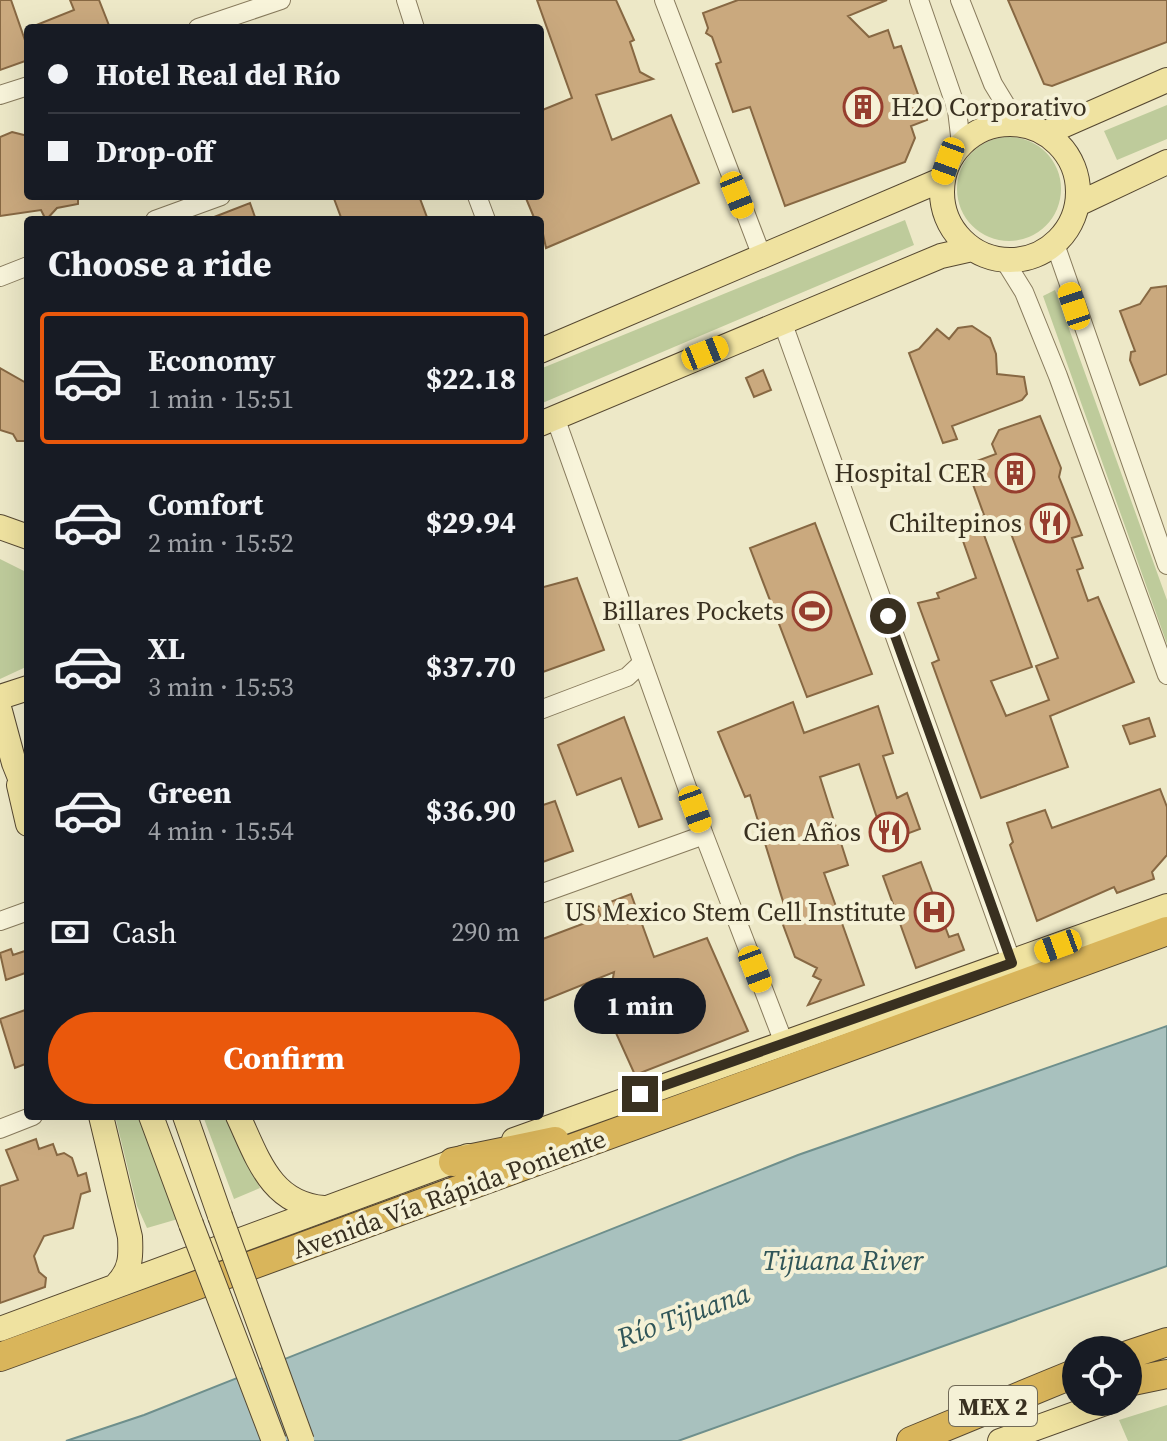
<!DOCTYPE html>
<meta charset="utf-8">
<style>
body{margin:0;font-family:"Source Serif 4",serif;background:#242831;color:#f1f3f6;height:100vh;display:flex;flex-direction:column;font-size:30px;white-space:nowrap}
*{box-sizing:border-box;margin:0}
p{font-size:26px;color:#9ea1a6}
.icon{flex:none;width:44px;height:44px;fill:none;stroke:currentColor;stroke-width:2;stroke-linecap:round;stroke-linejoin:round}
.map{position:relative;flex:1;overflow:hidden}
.sheet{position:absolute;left:24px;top:216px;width:520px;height:904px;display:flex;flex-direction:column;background:#171b24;border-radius:8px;box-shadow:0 8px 32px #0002}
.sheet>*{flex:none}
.top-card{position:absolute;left:24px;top:24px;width:520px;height:176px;border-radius:8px;box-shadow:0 8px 32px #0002;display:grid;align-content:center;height:176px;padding:0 24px;background:#171b24}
.controls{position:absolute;left:1062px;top:1336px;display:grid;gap:16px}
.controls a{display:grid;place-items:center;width:80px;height:80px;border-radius:50%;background:#171b24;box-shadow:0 8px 32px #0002;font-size:40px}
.end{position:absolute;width:36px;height:36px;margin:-18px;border:10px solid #393020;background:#fff;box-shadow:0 0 0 4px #fff}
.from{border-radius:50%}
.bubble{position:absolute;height:56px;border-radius:28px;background:#171b24;box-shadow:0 8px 32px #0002;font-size:26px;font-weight:700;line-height:56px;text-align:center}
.car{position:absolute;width:24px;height:48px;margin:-24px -12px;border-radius:10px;box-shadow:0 0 6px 2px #0007;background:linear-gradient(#f5c518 24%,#345 0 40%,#f5c518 0 76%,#345 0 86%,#f5c518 0)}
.top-card b{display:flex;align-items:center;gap:28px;height:76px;font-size:30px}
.top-card b+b{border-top:2px solid #363941}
.top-card i{width:20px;height:20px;background:#f1f3f6}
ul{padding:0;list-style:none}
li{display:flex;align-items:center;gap:24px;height:132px;margin:0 16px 12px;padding:0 8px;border:4px solid transparent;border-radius:8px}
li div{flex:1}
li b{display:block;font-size:30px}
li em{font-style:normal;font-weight:700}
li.selected{border-color:#ea580c}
li>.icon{width:72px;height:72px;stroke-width:1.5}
h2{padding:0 24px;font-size:36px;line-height:96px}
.pay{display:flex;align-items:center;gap:20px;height:88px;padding:0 24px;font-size:30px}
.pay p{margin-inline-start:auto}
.action{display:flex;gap:16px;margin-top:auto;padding:16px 24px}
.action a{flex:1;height:92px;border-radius:48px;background:#ea580c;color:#fff;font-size:32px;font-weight:700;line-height:92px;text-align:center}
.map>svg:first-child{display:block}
.green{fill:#becb9b}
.water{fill:#a8c1be;stroke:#6e8f8c;stroke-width:2}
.building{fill:#caa97e;stroke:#876843;stroke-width:2;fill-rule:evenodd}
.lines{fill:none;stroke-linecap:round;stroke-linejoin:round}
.minor-casing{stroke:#887b5d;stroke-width:20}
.major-casing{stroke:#564831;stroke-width:26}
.highway-casing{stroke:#564831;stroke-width:30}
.minor{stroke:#f8f4da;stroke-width:18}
.major{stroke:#efe2a0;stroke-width:24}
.highway{stroke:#d9b55b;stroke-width:28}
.major-bridge-casing{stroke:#564831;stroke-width:26;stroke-linecap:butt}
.major-bridge{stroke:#efe2a0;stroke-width:24}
.route{stroke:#393020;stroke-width:10}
.labels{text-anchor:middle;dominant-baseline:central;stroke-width:8;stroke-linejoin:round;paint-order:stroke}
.shield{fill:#f5f1d6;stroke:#716a57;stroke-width:2}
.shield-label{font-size:24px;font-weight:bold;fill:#393020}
.poi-label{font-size:26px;fill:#393020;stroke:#f5f1d6;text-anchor:end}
.street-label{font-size:26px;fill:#393020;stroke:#f5f1d6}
.water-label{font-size:28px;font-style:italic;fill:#305558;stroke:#f5f1d6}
</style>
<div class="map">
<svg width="1167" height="1441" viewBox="0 0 1167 1441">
<rect width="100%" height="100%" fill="#ede8c7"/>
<!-- green -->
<path class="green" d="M1167 105V139L1117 160 1104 131Z
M957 189a52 52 0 1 1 104 0a52 52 0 1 1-104 0Z
M905 220 914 245 540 404V369Z
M1055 290 1167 600V644L1043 296Z
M0 559 28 573V666L0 679Z
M115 1116H139L178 1219 147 1228 137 1206Z
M203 1116H225L260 1188 234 1199Z
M1167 1405V1441H1128L1119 1420Z"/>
<!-- water -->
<path class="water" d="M1167 1026V1266L678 1441H66L144 1415 798 1155Z"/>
<!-- building -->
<path class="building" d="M0 0H11L28 49V60L0 70Z
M70 0H99L110 28H29L74 10Z
M537 0H616L634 40 630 42 640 72 653 79 596 95 612 140 671 115 699 183 546 248 540 220H535L525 196H540V111L572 98Z
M738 0H887L848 16 869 37 888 30 894 48 901 46 927 120 911 126 915 138 905 162 785 206 750 107 733 112 716 64 721 62 712 37 706 33 708 28 703 13Z
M1008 0H1167V42L1052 86 1044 84Z
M12 132 28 136V196H78V204L57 208 46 220 41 210 0 216V137Z
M333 196H419L428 220H342Z
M250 203 256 220H209V219Z
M1167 286V374L1140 385 1130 360 1131 352 1135 351 1120 311 1140 304 1151 288Z
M972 326 990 338 996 354 997 374 1024 377 1027 394 1022 400 952 426 957 439 943 443 909 353 919 349 937 329 949 339 958 328Z
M0 368 28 384V441H17L13 434 0 430Z
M763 370 771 390 754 397 746 378Z
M1040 416 1061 468 1059 477 1082 535 1072 538 1083 568 1077 570 1088 601 1098 597 1134 682 1050 716 1068 767 981 798 932 663 939 660 918 603 939 598 937 593 976 578 957 524 984 515 966 465 996 454 992 444 999 430ZM1007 523 1058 658 1036 666 1049 700 1006 716 991 681 1032 667 983 532Z
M815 523 872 674 807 697 750 548Z
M577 578 604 650 540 673V588Z
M793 702 804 733 878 706 893 753 883 756 897 798 907 793 920 829 885 842 859 764 820 777 848 865 824 873 864 985 808 1005 821 980 813 976 817 968 795 957 779 914 786 911 750 795 745 797 718 732Z
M624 717 662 819 639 827 621 778 577 795 558 745Z
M1149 718 1155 736 1130 744 1123 726Z
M1160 789 1167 807V855L1152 872 1154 879 1117 893 1114 887 1037 921 1010 845 1013 842 1007 823 1045 810 1052 828Z
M555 801 573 851 540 863V806Z
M921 862 949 937 958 934 964 950 916 968 883 876Z
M631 894 654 957 707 938 748 1031 635 1075 607 1013 614 972 540 1002V940L601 917 597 907Z
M11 949 13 955 28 950V972L6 980 0 953Z
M28 1009V1063L15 1068 0 1019Z
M36 1139 39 1149 53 1144 57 1155 64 1153 72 1158 78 1176 86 1173 90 1191 81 1194 73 1228 44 1236 34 1256 39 1272 46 1278 45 1287 0 1303V1186L18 1180 6 1150Z"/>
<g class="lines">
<defs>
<path id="minor" d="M406 0 415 28
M664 0 761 254
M919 0 957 110 961 144
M960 0 993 84 1018 125
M198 28 281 0
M0 95 28 86
M477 196 486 220
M155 220 221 196
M1055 244 1167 565
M1006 263 1024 292 1058 376 1167 675
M0 277 28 266
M782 321 1012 963
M555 417 704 835 784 1043
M540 710 627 677 642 663
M540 894 704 835
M0 921 28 911
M0 1129 33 1116"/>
<path id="major" d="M942 192a68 68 0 1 1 136 0a68 68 0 1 1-136 0Z
M1046 133 1167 80
M1078 204 1167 162
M540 351 941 180
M540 424 941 256 972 249
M0 527 28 537
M0 697 28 688
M0 711 14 763 28 798
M19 785 28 824
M101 1116 130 1237C131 1256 131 1269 118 1283
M151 1116 191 1224
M185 1116 220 1216
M238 1116C258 1159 271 1204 324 1208
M514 1140 1167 906
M0 1329 468 1156
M1000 1441 1108 1402"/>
<path id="highway" d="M453 1162 555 1141
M1128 1355 1167 1342
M0 1357 1167 931
M1128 1382 1167 1374
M911 1441 1076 1373"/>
</defs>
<!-- minor casing -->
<use href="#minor" class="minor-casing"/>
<!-- major casing -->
<use href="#major" class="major-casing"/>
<!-- highway casing -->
<use href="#highway" class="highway-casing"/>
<!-- minor -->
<use href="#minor" class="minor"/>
<!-- major -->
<use href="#major" class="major"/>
<!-- highway -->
<use href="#highway" class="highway"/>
<defs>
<path id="major-bridge" d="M220 1216 302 1441
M191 1224 274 1441"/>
</defs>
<!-- major-bridge casing -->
<use href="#major-bridge" class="major-bridge-casing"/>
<!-- major-bridge -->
<use href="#major-bridge" class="major-bridge"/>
</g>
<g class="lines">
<!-- route -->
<path class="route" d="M640 1094 1012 963 888 616"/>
</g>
<!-- icons -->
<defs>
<symbol id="building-ring" viewBox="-11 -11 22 22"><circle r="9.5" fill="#f5f1d6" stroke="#963e2e" stroke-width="1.5"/><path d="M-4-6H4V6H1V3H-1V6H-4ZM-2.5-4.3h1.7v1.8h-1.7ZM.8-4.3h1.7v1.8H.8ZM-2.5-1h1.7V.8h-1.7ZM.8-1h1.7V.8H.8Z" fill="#963e2e"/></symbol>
<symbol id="restaurant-ring" viewBox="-11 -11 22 22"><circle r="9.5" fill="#f5f1d6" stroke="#963e2e" stroke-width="1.5"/><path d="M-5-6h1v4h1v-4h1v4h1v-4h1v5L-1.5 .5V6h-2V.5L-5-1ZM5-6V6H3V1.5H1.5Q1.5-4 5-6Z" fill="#963e2e"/></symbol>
<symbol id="stadium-ring" viewBox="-11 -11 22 22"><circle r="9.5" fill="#f5f1d6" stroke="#963e2e" stroke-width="1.5"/><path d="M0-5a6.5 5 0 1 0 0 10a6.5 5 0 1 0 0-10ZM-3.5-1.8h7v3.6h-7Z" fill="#963e2e"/></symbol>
<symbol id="hospital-ring" viewBox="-11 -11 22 22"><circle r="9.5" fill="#f5f1d6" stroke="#963e2e" stroke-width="1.5"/><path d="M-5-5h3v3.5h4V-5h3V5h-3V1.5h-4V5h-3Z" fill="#963e2e"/></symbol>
</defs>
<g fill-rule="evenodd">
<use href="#building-ring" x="841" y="85" width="44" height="44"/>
<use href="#building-ring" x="993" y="451" width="44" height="44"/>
<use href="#restaurant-ring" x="1028" y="501" width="44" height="44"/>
<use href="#stadium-ring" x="790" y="589" width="44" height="44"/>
<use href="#restaurant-ring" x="867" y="810" width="44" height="44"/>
<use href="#hospital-ring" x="912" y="890" width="44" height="44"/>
</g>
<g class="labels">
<!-- shield labels -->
<rect class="shield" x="949" y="1386" width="88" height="40" rx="6"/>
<g class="shield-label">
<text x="993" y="1406">MEX 2</text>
</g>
<!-- poi labels -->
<g class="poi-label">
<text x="891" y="107" text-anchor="start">H2O Corporativo</text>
<text x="987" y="473">Hospital CER</text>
<text x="1022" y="523">Chiltepinos</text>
<text x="784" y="611">Billares Pockets</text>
<text x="861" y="832">Cien Años</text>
<text x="906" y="912">US Mexico Stem Cell Institute</text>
</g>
<!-- street labels -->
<g class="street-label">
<text transform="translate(449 1194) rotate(-20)">Avenida Vía Rápida Poniente</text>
</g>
<!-- water labels -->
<g class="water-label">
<text x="843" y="1260">Tijuana River</text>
<text transform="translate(683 1315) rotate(-20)">Río Tijuana</text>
</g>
</g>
</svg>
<div class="controls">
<a><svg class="icon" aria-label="locate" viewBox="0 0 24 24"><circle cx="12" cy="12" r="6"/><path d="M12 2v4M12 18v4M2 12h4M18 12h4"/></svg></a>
</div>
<i class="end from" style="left:888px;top:616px"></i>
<i class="end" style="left:640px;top:1094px"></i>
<div class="bubble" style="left:574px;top:978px;width:132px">1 min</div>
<i class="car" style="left:948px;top:161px;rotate:200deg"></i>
<i class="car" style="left:737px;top:195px;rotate:158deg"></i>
<i class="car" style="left:1074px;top:306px;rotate:342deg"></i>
<i class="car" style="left:705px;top:353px;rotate:68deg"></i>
<i class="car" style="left:695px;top:809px;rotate:160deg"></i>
<i class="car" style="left:1058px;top:946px;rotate:250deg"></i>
<i class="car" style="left:755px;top:969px;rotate:159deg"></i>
<div class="top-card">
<b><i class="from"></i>Hotel Real del Río</b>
<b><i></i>Drop-off</b>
</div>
<section class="sheet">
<h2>Choose a ride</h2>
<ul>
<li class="selected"><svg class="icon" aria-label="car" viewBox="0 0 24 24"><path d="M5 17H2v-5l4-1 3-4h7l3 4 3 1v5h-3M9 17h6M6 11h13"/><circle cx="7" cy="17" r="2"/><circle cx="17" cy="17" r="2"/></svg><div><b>Economy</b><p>1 min · 15:51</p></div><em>$22.18</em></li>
<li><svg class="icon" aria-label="car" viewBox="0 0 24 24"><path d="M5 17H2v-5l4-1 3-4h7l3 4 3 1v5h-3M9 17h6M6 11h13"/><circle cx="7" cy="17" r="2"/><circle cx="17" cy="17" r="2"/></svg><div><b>Comfort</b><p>2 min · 15:52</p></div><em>$29.94</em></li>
<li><svg class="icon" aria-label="car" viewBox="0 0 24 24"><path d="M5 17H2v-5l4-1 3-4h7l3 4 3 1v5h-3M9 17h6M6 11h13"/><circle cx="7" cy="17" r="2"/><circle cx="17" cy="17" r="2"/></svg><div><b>XL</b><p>3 min · 15:53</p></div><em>$37.70</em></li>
<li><svg class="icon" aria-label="car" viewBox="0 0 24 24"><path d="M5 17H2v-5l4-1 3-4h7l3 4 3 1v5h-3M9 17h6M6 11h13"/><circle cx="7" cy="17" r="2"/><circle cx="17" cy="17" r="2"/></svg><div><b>Green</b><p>4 min · 15:54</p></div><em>$36.90</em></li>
</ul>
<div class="pay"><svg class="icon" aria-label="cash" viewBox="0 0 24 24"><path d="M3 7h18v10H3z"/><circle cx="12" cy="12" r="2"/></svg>Cash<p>290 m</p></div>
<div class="action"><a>Confirm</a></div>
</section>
</div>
